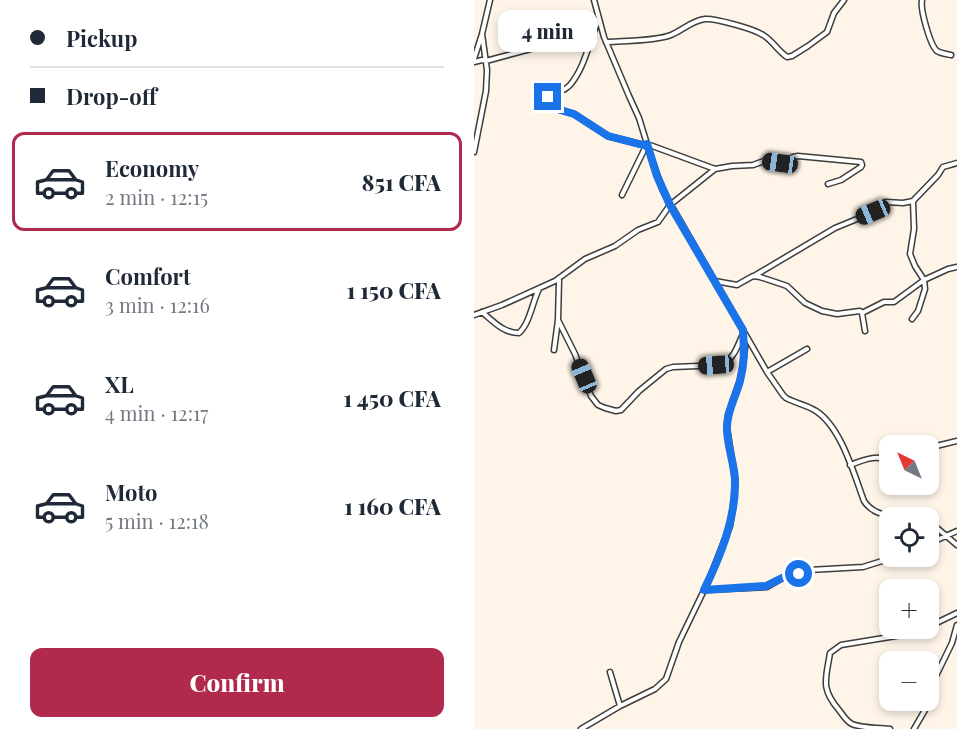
<!DOCTYPE html>
<meta charset="utf-8">
<style>
body{margin:0;font-family:"Playfair Display",serif;background:#f6f6f7;color:#1f2937;height:100vh;display:flex;flex-direction:column;font-size:22px;white-space:nowrap}
*{box-sizing:border-box;margin:0}
p{font-size:20px;color:#747a83}
.icon{flex:none;width:33px;height:33px;fill:none;stroke:currentColor;stroke-width:2;stroke-linecap:round;stroke-linejoin:round}
.map{position:relative;flex:1;overflow:hidden}
.side{display:flex;flex-direction:column;background:#fff;width:474px}
.side>*{flex:none}
.banner{display:grid;align-content:center;height:132px;padding:0 30px;background:#fff}
.needle{width:39px;rotate:317deg}
.tools{position:absolute;left:405px;top:435px;display:grid;gap:12px}
.tools a{display:grid;place-items:center;width:60px;height:60px;border-radius:12px;background:#fff;box-shadow:0 3px 9px #0003;font-size:30px}
.end{position:absolute;width:27px;height:27px;margin:-14px;border:8px solid #1a73e8;background:#fff;box-shadow:0 0 0 3px #fff}
.from{border-radius:50%}
.bubble{position:absolute;height:42px;border-radius:12px;background:#fff;box-shadow:0 3px 9px #0003;font-size:20px;font-weight:800;line-height:42px;text-align:center}
.car{position:absolute;width:18px;height:36px;margin:-18px -9px;border-radius:8px;box-shadow:0 0 4px 2px #0007;background:linear-gradient(#222 24%,#8ab4d8 0 40%,#222 0 76%,#8ab4d8 0 86%,#222 0)}
.banner b{display:flex;align-items:center;gap:21px;height:57px;font-size:22px}
.banner b+b{border-top:2px solid #e0e1e3}
.banner i{width:15px;height:15px;background:#1f2937}
ul{padding:0;list-style:none}
li{display:flex;align-items:center;gap:18px;height:99px;margin:0 12px 9px;padding:0 18px;border:3px solid transparent;border-radius:12px}
li div{flex:1}
li b{display:block;font-size:22px}
li em{font-style:normal;font-weight:800}
li.on{border-color:#b12a4e}
li>.icon{width:54px;height:54px;stroke-width:1.5}
.action{display:flex;gap:12px;margin-top:auto;padding:12px 30px}
.action a{flex:1;height:69px;border-radius:12px;background:#b12a4e;color:#fff;font-size:24px;font-weight:800;line-height:69px;text-align:center}
main{display:flex;flex:1;min-height:0}
.map>svg:first-child{display:block}
.lines{fill:none;stroke-linecap:round;stroke-linejoin:round}
.minor-casing{stroke:#3d3d3d;stroke-width:7}
.minor{stroke:#fff;stroke-width:4}
.route{stroke:#1a73e8;stroke-width:8}
</style>
<main>
<section class="side">
<div class="banner">
<b><i class="from"></i>Pickup</b>
<b><i></i>Drop-off</b>
</div>
<ul>
<li class="on"><svg class="icon" aria-label="car" viewBox="0 0 24 24"><path d="M5 17H2v-5l4-1 3-4h7l3 4 3 1v5h-3M9 17h6M6 11h13"/><circle cx="7" cy="17" r="2"/><circle cx="17" cy="17" r="2"/></svg><div><b>Economy</b><p>2 min · 12:15</p></div><em>851 CFA</em></li>
<li><svg class="icon" aria-label="car" viewBox="0 0 24 24"><path d="M5 17H2v-5l4-1 3-4h7l3 4 3 1v5h-3M9 17h6M6 11h13"/><circle cx="7" cy="17" r="2"/><circle cx="17" cy="17" r="2"/></svg><div><b>Comfort</b><p>3 min · 12:16</p></div><em>1 150 CFA</em></li>
<li><svg class="icon" aria-label="car" viewBox="0 0 24 24"><path d="M5 17H2v-5l4-1 3-4h7l3 4 3 1v5h-3M9 17h6M6 11h13"/><circle cx="7" cy="17" r="2"/><circle cx="17" cy="17" r="2"/></svg><div><b>XL</b><p>4 min · 12:17</p></div><em>1 450 CFA</em></li>
<li><svg class="icon" aria-label="car" viewBox="0 0 24 24"><path d="M5 17H2v-5l4-1 3-4h7l3 4 3 1v5h-3M9 17h6M6 11h13"/><circle cx="7" cy="17" r="2"/><circle cx="17" cy="17" r="2"/></svg><div><b>Moto</b><p>5 min · 12:18</p></div><em>1 160 CFA</em></li>
</ul>
<div class="action"><a>Confirm</a></div>
</section>
<div class="map">
<svg width="483" height="729" viewBox="0 0 483 729">
<rect width="100%" height="100%" fill="#fef4e7"/>
<g class="lines">
<defs>
<path id="minor" d="M120 0 130 37 155 96 165 118 178 160 189 191 293 372 309 395 312 398C321 403 333 405 342 411 367 427 380 474 390 501 397 512 408 514 420 518
M448 0C446 9 456 45 463 51 466 53 472 54 477 55
M132 42C149 41 183 41 197 35 209 30 217 21 231 19 241 18 280 29 289 35 298 40 303 50 313 57L318 56 334 46 353 32 360 13 370 0
M0 59 8 34 16 0
M0 62 8 60 12 61 60 48V40L125 19C115 40 112 66 96 85 90 92 79 93 72 99L73 106 100 114 134 136 173 146
M0 152 12 91 13 70 8 34
M148 195 173 144 241 169 258 166 279 165 290 161 312 163 316 161 319 157 324 156 387 162 388 165 387 167 367 180 354 184
M280 276 361 228 400 212 406 205 412 202 429 203 439 201
M241 281 263 285 279 276 286 277 313 286 331 303 348 311 363 314 386 311 388 313 391 331
M8 312C19 321 29 333 45 333 56 323 58 303 65 289
M388 313 410 302H420L450 280 474 269 483 267
M0 315 28 305 81 281 111 259 141 246 164 230 184 222 196 205 241 169
M438 319 444 311 451 289 450 280 441 266 436 254 440 229 439 201 464 175 469 167 483 163
M84 320 101 354 117 396 124 405 131 408 142 411 147 410 165 391 192 369 199 367 249 365C260 357 263 348 268 336
M80 350 84 320 85 280
M293 372 333 349
M454 448 483 441
M376 465C390 460 402 454 416 461
M454 526 463 528 483 545
M454 544 483 531
M230 590 293 587 312 576 325 574 335 570 389 567 424 556
M454 627 483 613
M136 672 146 706
M454 699 457 686 478 643 483 625
M107 729 146 706 181 689 192 679 205 642 235 580 256 526 260 500 261 479 253 428 254 415 266 380 269 364 271 348 269 333
M416 729C406 728 387 728 378 724 372 721 369 715 365 710 346 688 352 679 356 653L367 645 428 635 450 628
M440 729 451 710 454 700"/>
</defs>
<!-- minor casing -->
<use href="#minor" class="minor-casing"/>
<!-- minor -->
<use href="#minor" class="minor"/>
</g>
<g class="lines">
<!-- route -->
<path class="route" d="M74 97 72 99 73 106 100 114 134 136 173 146V144L183 176 196 205 269 330C270 349 271 362 266 381 262 396 254 409 253 425 252 443 260 461 261 480 262 518 247 555 230 590L292 586 312 576 325 574"/>
</g>
</svg>
<div class="tools">
<a><svg class="needle" viewBox="-14 -14 28 28"><path d="M0-13l5 13h-10z" fill="#e53935"/><path d="M0 13l5-13h-10z" fill="#747a83"/></svg></a>
<a><svg class="icon" aria-label="locate" viewBox="0 0 24 24"><circle cx="12" cy="12" r="6"/><path d="M12 2v4M12 18v4M2 12h4M18 12h4"/></svg></a>
<a>+</a>
<a>−</a>
</div>
<i class="end from" style="left:325px;top:574px"></i>
<i class="end" style="left:74px;top:97px"></i>
<div class="bubble" style="left:24px;top:10px;width:99px">4 min</div>
<i class="car" style="left:306px;top:163px;rotate:278deg"></i>
<i class="car" style="left:399px;top:212px;rotate:247deg"></i>
<i class="car" style="left:242px;top:365px;rotate:266deg"></i>
<i class="car" style="left:110px;top:376px;rotate:337deg"></i>
</div>
</main>
